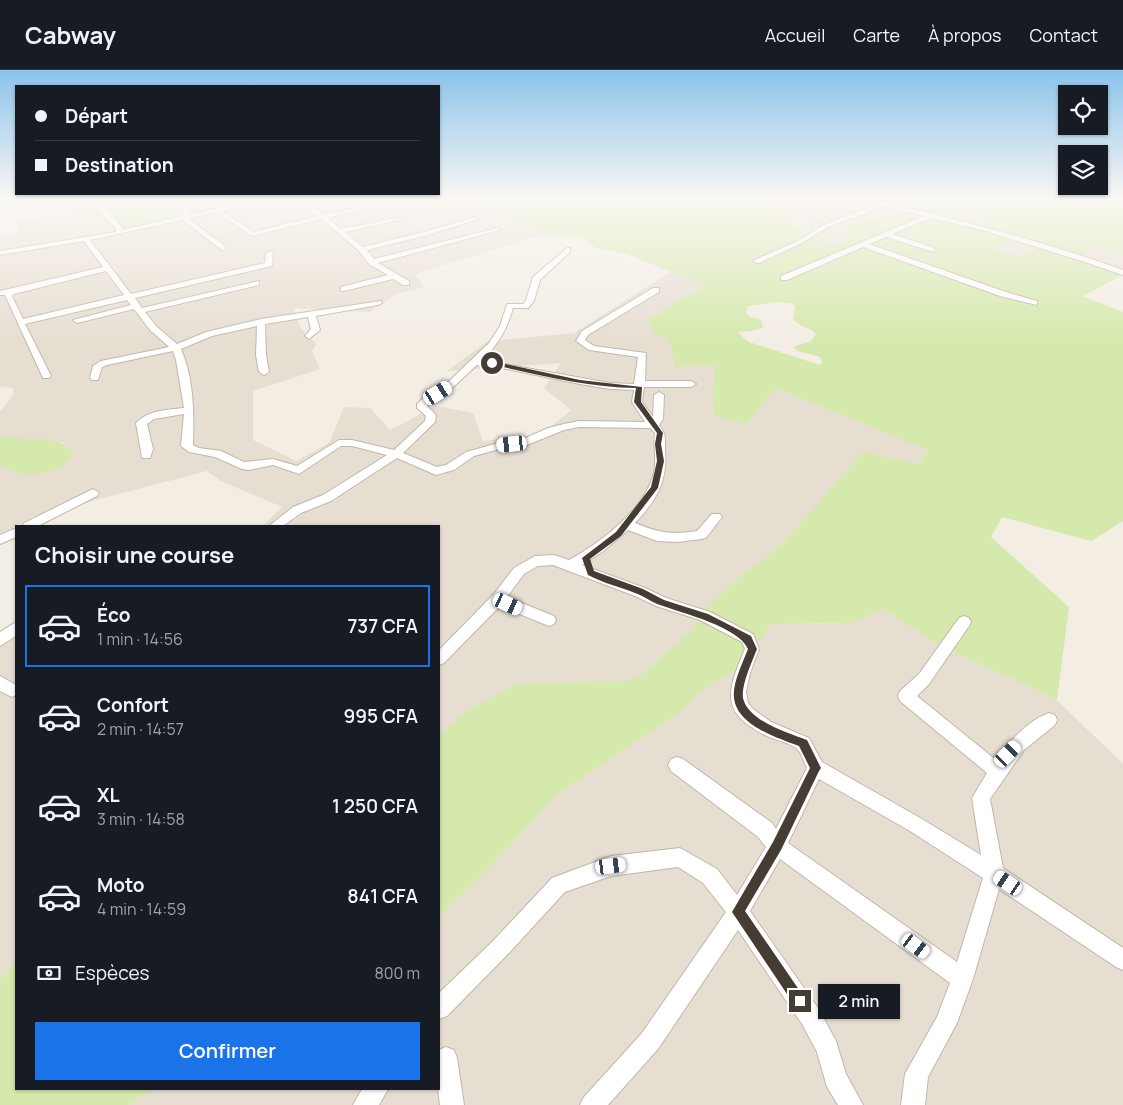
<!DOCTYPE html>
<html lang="fr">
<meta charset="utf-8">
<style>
body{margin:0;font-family:Manrope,sans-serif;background:#20242c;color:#f1f3f6;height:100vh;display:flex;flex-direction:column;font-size:19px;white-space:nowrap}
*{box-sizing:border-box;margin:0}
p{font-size:16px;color:#9ea1a6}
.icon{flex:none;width:28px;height:28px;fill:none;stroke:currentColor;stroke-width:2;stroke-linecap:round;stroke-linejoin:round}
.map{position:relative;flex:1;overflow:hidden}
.drawer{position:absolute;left:15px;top:455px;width:425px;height:565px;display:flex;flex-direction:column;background:#171b24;border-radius:0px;box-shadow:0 1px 4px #0004}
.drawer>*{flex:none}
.top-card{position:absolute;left:15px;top:15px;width:425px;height:110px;border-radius:0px;box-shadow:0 1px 4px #0004;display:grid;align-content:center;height:110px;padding:0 20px;background:#171b24}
.fabs{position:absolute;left:1058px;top:15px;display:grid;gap:10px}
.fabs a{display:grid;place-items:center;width:50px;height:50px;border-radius:0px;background:#171b24;box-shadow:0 1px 4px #0004;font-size:25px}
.end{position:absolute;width:22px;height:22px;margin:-11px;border:6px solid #453d34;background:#fff;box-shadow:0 0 0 2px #fff}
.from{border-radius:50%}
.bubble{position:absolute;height:35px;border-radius:0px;background:#171b24;box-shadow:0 1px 4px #0004;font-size:16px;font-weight:600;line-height:35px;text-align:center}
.car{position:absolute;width:15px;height:30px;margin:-15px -8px;border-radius:6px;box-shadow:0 0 4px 1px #0007;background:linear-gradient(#fff 24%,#345 0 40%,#fff 0 76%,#345 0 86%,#fff 0)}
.top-card b{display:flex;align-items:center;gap:18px;height:48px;font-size:19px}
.top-card b+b{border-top:1px solid #363941}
.top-card i{width:12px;height:12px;background:#f1f3f6}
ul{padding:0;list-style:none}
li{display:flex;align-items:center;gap:15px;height:82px;margin:0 10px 8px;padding:0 10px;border:2px solid transparent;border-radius:0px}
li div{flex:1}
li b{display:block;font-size:19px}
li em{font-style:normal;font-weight:600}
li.selected{border-color:#1a73e8}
li>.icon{width:45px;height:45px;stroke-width:1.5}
h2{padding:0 20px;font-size:22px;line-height:60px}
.pay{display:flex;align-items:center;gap:12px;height:55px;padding:0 20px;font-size:19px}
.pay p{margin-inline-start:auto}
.action{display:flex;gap:10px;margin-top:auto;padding:10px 20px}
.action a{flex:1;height:58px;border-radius:0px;background:#1a73e8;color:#fff;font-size:20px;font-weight:600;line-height:58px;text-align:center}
header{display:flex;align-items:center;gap:30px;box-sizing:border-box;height:70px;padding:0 25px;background:#171b24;border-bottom:1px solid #363941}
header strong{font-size:24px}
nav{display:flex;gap:28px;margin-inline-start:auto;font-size:18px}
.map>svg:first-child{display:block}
.residential{fill:#e7ded2}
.green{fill:#d4e9ab;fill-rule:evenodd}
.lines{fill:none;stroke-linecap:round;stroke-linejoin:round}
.minor-casing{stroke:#c2b6aa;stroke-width:2}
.minor{fill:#fff;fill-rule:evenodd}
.route{fill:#453d34}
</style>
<header>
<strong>Cabway</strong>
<nav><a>Accueil</a><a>Carte</a><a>À propos</a><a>Contact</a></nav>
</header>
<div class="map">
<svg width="1123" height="1035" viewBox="0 0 1123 1035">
<rect width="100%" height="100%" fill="#f3ede4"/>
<!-- residential -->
<path class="residential" d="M269 128H464L542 165 414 204 424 217 396 224 370 242 293 238 301 259 316 274 312 281 320 299 253 321V370L296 391 329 373 344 337 370 338 390 360 436 336 473 343 483 371 541 365 571 340 544 318 561 293 447 301 488 271 574 263 670 202 705 215 647 249 653 263 670 269 716 294 713 318 745 354 776 318 928 379 918 394 863 383 782 474 744 503 706 537 693 559 641 605 623 611 467 641 439 665V456H262L282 437 221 411 207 401 34 446 0 464V395L9 401 65 373 45 369H13L0 366V342L14 324 12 318 0 316V165L18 162V150L77 143 85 146 97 145 119 163Z
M734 128H925L924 132 917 139 903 144 854 149 840 174H822L830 149 809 167 789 148 751 132Z
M966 142 987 147 977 157 953 151Z
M1014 168 1044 177 1018 186 994 178Z
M1098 177 1123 185V203L1076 187Z
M883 539 935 573 1057 630 1123 694V1035H128L153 1019H439V847L488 799 557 725 675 646 697 625 739 597 772 554 852 553Z
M16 558V891L0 910V570Z"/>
<!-- green -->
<path class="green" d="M0 128H269L119 163 97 145 85 146 74 142 87 130 0 140Z
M464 128H734L775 137 808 167 811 150 831 148 823 174H840L854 149C871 147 920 148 925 128H1123V185L1098 177 1077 187 1123 205 1083 226 1123 242V451L1091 471 1002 447 991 467 1069 537 1057 630 935 573 883 539 853 553 772 554 739 597 697 625 675 646 557 725 488 799 439 847V665L467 641 518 613 623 611 641 605 693 559 706 537 744 503 782 474 863 382 918 394 928 380 776 318 745 354 714 346 713 318 715 294 675 297 670 269 653 263 647 249 705 215 626 184 595 177 579 167 542 165ZM966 142 986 147V148L977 157 953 151ZM1014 168 1043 177 1018 186 995 179ZM777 232 791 233 795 236 793 249C800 257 810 257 816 264L811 271 793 277 798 281 820 287 822 292 820 295 749 272 737 262 752 261 763 257 761 250 749 246 746 242 748 236Z
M0 366C28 373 53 360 74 383L60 399 30 405 9 401 0 395Z
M16 891V1019H153L128 1035H0V910Z"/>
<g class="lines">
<defs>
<path id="minor" d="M97 128H103L101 133 121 156 122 160 182 146 184 137 175 128H182L189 136V145L260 128H272L222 141 253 162 318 146 289 128C296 128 299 131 306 132 311 134 331 128 340 128L311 136 324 145 388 131V133L328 148 341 159 403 147V149L345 162 363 177 424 162 476 147 479 149 428 165 367 180 374 189 497 158 500 160 378 193 409 211V215H403L393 209 344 221H341V217L388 205 369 194 359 181 322 149 252 166 216 142 189 149 225 176V180H222L182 150 90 170 131 224 265 193 266 183 273 181 272 196 135 228 142 238 259 211V215L145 242 156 256 177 274 206 262 261 249 381 231 382 233 378 235 316 246 320 260 309 269 305 266 311 259 308 247 265 254 266 285 269 302 264 305 259 302 256 285 257 256 212 266 181 279C194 309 194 343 193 375L199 378 221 381 244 392 273 389 297 396 339 370H352L394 380 425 351 426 346 417 338V334L424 327 445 315 489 273 500 256 507 234H523L526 230 533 207 567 178H570V182L540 210 534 231 528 238H513C507 260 498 274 482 290L610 313 634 314 638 287 589 280 576 271 582 261 653 218H659V222L588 265 585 270 594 276 646 283 645 311H691L696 314 691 317H644L642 332 653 347 654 325 659 322 664 325 663 349 659 355C666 363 665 369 665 380 668 411 656 431 635 453 660 463 670 465 697 461L712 444H720L722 447 706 468 701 469 678 472 657 471 628 460 602 482 582 495 645 518 666 528 710 542 753 564 759 579 750 603 746 622 748 633 753 639 771 652 809 668 822 692 922 749 981 785 972 728 987 703 900 631 898 626 900 621 919 604 959 548 964 546 969 548 971 552 969 556 929 614 917 626 996 690C1010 671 1027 651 1049 643L1055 645 1057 650 1055 655 1024 680 990 729 1003 798 1123 878V900L1116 897 999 819 973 909 957 953 928 1007 925 1035H901L905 1004 937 947 950 913 780 789 750 841 818 938 836 971 846 1004 863 1035H838L827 1017 817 982 802 954 738 860 658 979 608 1035H580L584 1027 642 963 726 842 703 813 678 797 611 806 565 822 507 885 447 946 439 949V923L493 871 552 808 611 786 680 778 717 799 737 825 766 777 758 767 671 701 668 695 671 689 677 687 683 689 772 753 776 759 807 698C804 692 801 681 796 678 787 672 776 670 767 666 719 643 727 621 745 579L742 572 700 550 656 536 635 526 553 495 538 496 524 504 507 527 554 546 556 550 554 554 549 556 544 554 500 536 444 593 439 595V580L493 525 514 498 535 486 554 485 569 490C600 473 646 439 654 402 657 389 653 376 655 363L650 358 579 357 564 360 527 375 503 378 474 386 454 400 436 405 397 388 331 431 301 443 283 456H269L293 437 323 425 387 385 352 376H341L299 404 273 395 249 400 242 399 215 387 189 382 181 376 184 344 154 349 147 354 153 379 150 388H142L136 353C148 340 167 340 184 338L176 290 173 281 107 295 102 297 98 310H92L90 308 93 296 101 291 169 277 150 260 134 239 77 253 73 250 131 235 127 230 25 254 51 306 49 308H43L5 225H0V221L103 197 84 171 0 185V181L116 162V158L105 148 95 133ZM106 201 124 225 23 249 12 226 14 224ZM477 295 492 296 580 314 610 319 634 320 632 332 645 352 579 351 564 354 548 358 521 370 502 372 466 382 446 395 437 397 403 383 435 352 436 345 427 336 451 319ZM819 709 910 761 983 808 957 892 788 773Z
M856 128H868C954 149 1040 170 1123 200V205L1088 193 975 158 931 148 892 164 934 178V182L886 167 869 174 1006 222 1037 231V235L1000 226 863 177 787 210H781V206L924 146 884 136 828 157 802 173 759 193 752 191 798 171 824 155 878 134Z
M93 419 99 423 97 426 38 456H22L24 453Z
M16 458V467L0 474V465Z
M16 552V566L0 576V562Z
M0 606 16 615V625L12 627 0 621Z
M446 977 454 980 457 988 464 1035H440L438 1019 439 980Z
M362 1019H388L379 1035H353Z"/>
</defs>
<!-- minor casing -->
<use href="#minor" class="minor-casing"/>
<!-- minor -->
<use href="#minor" class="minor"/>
</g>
<!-- sky -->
<linearGradient id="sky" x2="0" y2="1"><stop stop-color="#8ac3ec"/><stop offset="0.47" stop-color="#faf7f3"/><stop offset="1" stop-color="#faf7f3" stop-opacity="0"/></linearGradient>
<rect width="1123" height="273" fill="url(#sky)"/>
<!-- route -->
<path class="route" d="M492 291 580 310 642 317 641 332 663 363 661 374 664 391 658 418 621 466 590 489 594 501 643 519 664 530 708 544 751 566 757 579C752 592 741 615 743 628 748 651 788 663 807 670L821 698 819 701 781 780 745 841 804 927 806 931 804 936 800 938 795 936 732 842 773 772 810 698 799 676C777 668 737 655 734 628 732 614 743 592 748 579 739 557 682 543 660 535 651 532 644 526 635 523 620 517 603 513 588 505L582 488 616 462 651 417 657 391 655 374 657 363 634 332 636 318C587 317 538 305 490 294Z"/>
</svg>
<div class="fabs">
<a><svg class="icon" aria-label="locate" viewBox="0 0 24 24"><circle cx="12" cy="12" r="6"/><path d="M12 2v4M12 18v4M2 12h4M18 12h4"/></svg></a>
<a><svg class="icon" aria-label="layers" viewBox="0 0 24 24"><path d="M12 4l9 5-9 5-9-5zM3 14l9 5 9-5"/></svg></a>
</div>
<i class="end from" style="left:492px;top:293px"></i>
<i class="end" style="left:800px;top:931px"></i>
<div class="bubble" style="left:818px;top:914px;width:82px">2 min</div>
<i class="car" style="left:438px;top:323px;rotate:59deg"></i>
<i class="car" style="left:512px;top:374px;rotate:264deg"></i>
<i class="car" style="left:508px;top:534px;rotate:115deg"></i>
<i class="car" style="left:1008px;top:684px;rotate:44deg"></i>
<i class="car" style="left:611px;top:796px;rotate:83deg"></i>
<i class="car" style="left:1008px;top:813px;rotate:304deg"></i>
<i class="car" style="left:916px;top:876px;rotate:126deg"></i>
<div class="top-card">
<b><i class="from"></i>Départ</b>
<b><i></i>Destination</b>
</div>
<section class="drawer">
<h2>Choisir une course</h2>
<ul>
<li class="selected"><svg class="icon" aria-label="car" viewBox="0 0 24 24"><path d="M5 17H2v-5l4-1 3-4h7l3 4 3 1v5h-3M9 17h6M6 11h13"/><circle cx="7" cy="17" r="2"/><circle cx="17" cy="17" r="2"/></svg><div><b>Éco</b><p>1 min · 14:56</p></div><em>737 CFA</em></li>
<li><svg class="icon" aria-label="car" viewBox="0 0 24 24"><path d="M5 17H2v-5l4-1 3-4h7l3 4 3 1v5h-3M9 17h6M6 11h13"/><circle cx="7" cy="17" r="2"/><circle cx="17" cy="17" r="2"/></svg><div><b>Confort</b><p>2 min · 14:57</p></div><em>995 CFA</em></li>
<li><svg class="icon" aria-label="car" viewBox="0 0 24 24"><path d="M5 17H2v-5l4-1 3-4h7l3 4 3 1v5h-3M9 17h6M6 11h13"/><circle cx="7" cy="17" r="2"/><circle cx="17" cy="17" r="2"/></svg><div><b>XL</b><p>3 min · 14:58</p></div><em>1 250 CFA</em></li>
<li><svg class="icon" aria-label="car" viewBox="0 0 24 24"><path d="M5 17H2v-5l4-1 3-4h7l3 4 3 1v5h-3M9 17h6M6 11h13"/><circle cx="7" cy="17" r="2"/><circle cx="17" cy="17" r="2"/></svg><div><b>Moto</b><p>4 min · 14:59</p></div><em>841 CFA</em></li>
</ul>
<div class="pay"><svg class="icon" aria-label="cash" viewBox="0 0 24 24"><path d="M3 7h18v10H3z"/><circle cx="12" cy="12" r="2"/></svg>Espèces<p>800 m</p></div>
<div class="action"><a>Confirmer</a></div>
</section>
</div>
